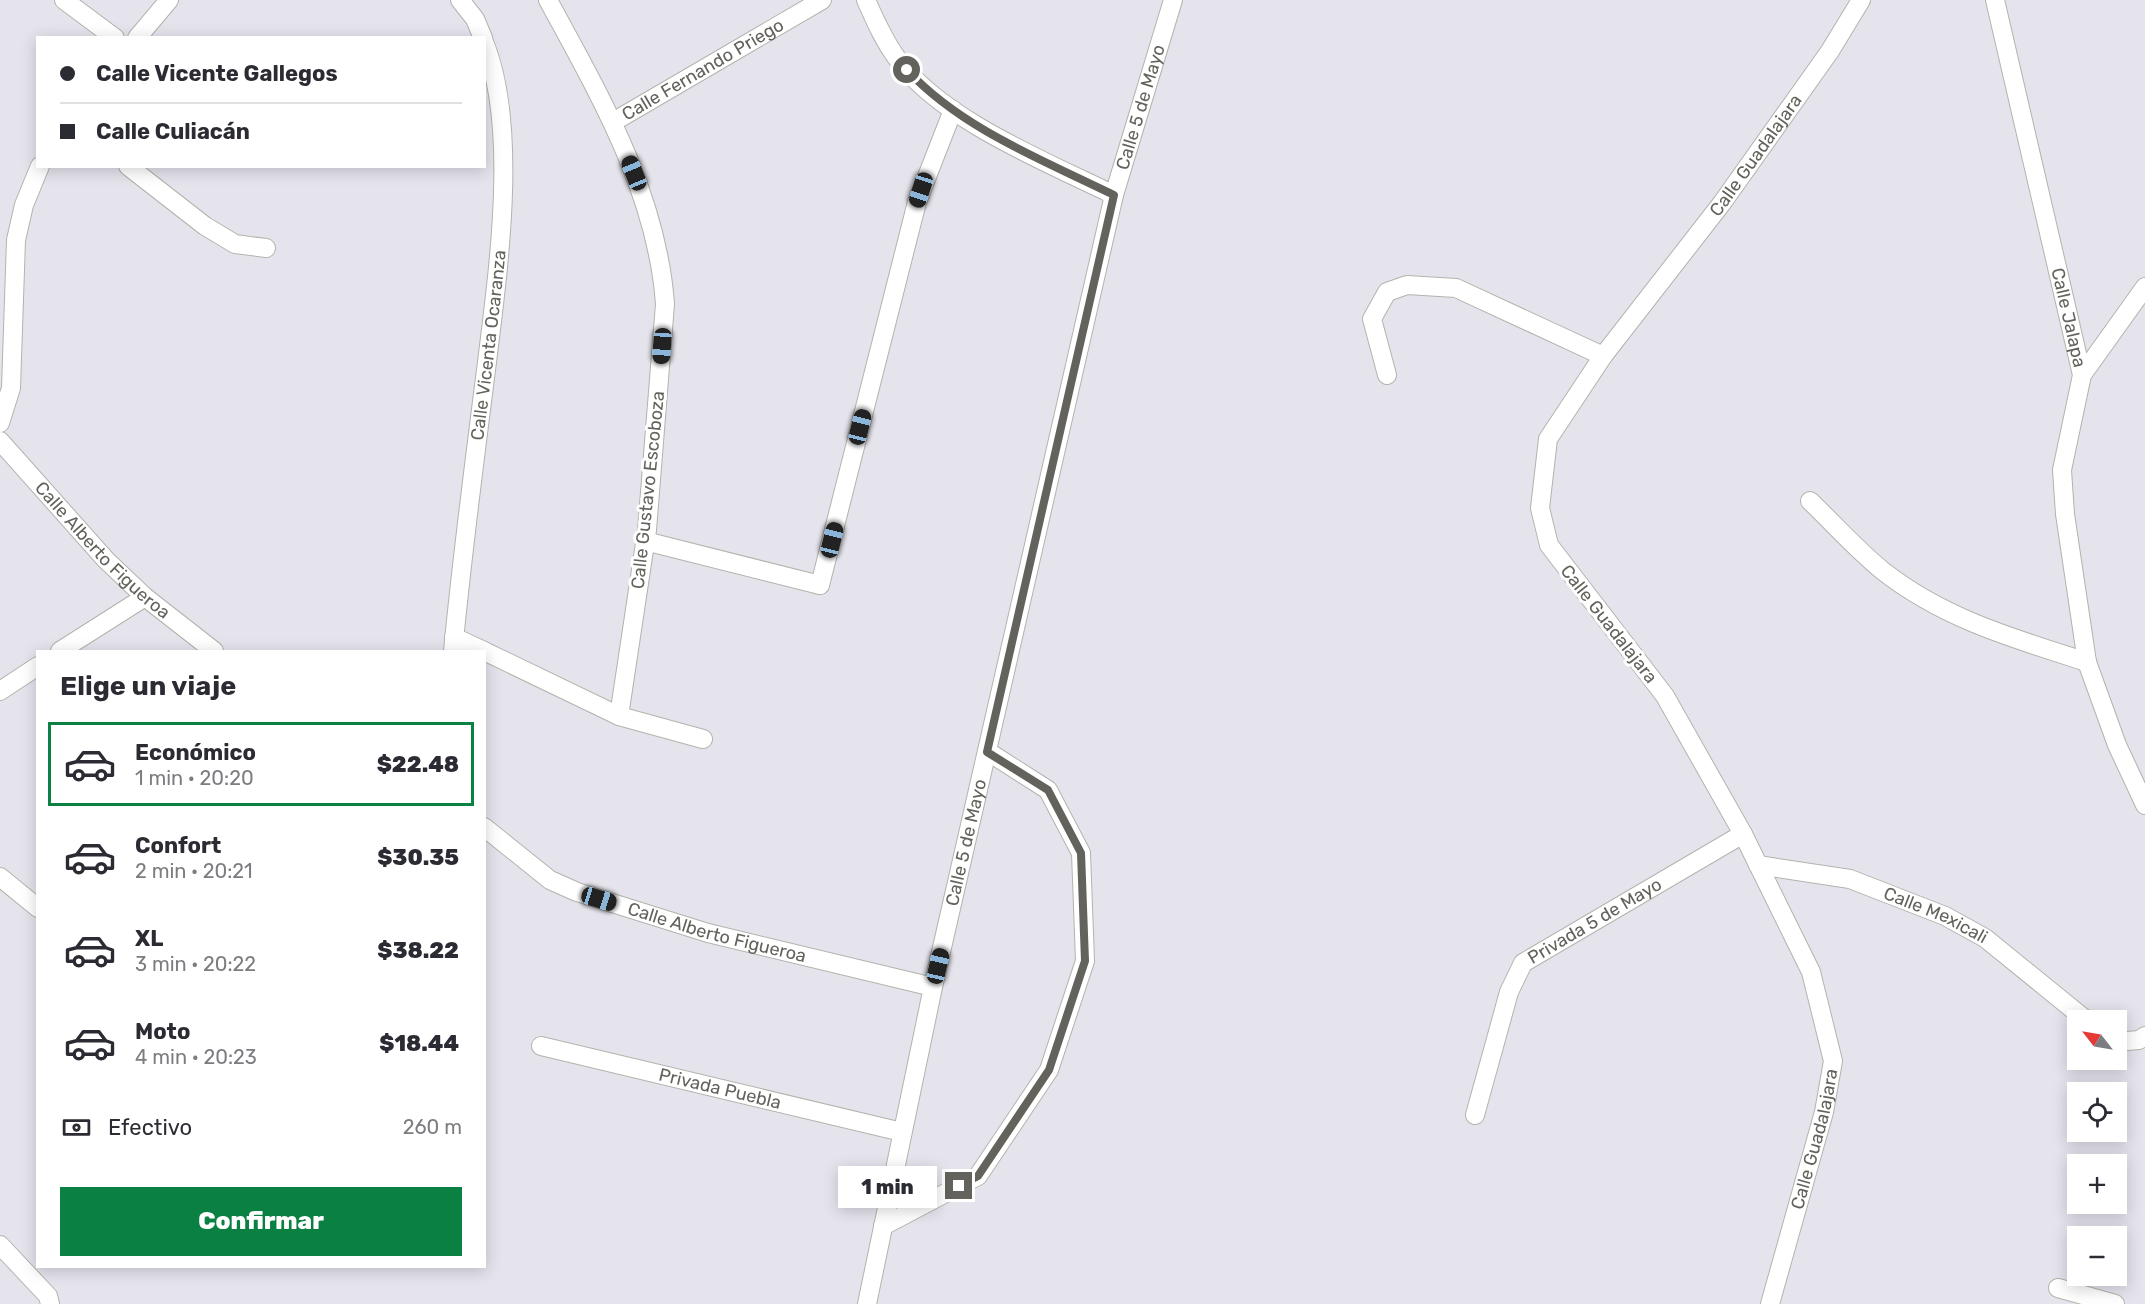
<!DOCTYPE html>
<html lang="es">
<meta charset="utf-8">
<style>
body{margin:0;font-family:Rubik,sans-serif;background:#f2f2f3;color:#2b2b33;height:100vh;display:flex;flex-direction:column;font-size:22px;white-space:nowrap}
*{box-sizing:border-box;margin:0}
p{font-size:20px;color:#7c7c81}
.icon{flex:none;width:33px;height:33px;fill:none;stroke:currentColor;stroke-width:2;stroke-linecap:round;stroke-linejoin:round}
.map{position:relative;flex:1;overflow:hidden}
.drawer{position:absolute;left:36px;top:650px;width:450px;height:618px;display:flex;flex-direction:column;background:#fff;border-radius:0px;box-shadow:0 3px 15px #0003}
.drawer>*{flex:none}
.banner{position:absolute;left:36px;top:36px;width:450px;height:132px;border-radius:0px;box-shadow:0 3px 15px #0003;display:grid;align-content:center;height:132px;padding:0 24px;background:#fff}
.needle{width:39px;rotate:301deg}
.buttons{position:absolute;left:2067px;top:1010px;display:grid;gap:12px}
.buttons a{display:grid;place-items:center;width:60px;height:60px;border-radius:0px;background:#fff;box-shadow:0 3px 15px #0003;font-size:30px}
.end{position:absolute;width:27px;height:27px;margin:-14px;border:8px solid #63625c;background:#fff;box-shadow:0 0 0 3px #fff}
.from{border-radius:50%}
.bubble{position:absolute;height:42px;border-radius:0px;background:#fff;box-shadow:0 3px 15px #0003;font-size:20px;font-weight:800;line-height:42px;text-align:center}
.car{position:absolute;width:18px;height:36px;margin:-18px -9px;border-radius:8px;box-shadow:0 0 4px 2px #0007;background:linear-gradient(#222 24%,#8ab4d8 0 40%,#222 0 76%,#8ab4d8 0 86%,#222 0)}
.banner b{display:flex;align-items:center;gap:21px;height:57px;font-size:22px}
.banner b+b{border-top:2px solid #e1e1e2}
.banner i{width:15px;height:15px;background:#2b2b33}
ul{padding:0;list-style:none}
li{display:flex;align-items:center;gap:18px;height:84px;margin:0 12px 9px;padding:0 12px;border:3px solid transparent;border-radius:0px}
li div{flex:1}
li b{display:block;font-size:22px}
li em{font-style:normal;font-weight:800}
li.active{border-color:#0b8043}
li>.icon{width:54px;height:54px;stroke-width:1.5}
h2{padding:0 24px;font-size:27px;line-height:72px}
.pay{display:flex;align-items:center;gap:15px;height:66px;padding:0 24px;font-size:22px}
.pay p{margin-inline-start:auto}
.primary-button{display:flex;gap:12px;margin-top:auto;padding:12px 24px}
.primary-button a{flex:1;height:69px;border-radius:0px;background:#0b8043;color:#fff;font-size:24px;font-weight:800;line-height:69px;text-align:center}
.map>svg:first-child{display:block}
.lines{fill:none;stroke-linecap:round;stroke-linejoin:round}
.service-casing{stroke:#b3b3ad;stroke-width:20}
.minor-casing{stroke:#b3b3ad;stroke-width:20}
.tertiary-casing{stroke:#b3b3ad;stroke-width:20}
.service{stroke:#fff;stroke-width:18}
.minor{stroke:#fff;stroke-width:18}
.tertiary{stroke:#fff;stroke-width:18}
.route{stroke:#63625c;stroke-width:8}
.labels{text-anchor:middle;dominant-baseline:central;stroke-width:6;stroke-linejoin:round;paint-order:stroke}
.street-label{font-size:18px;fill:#63625c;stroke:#fff}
</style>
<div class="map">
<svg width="2145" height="1304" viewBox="0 0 2145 1304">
<rect width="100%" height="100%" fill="#e5e4ed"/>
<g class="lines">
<defs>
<path id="service" d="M645 541 820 585
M60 651 145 597
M0 691 38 666"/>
<g id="minor">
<path d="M64 0 115 38"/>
<path d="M460 0 475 19 483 38"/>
<path d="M548 0C600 96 657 193 665 304L647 530 619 716"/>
<path d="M866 0C875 20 883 39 896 57 939 119 1047 162 1114 195"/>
<path id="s1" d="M1995 0 2082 375 2062 470 2065 514 2087 662 2117 745 2145 805"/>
<path d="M137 38 169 0"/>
<path id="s2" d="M613 122 822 0"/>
<path d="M128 166 205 226 235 244 266 248"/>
<path d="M1387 375 1372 319 1387 292 1407 285 1456 288 1603 356"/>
<path d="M2082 375 2145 287"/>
<path d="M0 423 11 388 16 240 24 205 40 166"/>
<path id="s3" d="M0 441 106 560 145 597 214 651"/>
<path d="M1810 501C1834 524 1857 550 1883 571 1944 619 2015 639 2087 662"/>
<path d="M820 585 917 202 953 110"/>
<path d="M454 637 484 651"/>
<path id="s4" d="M453 651C462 555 475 458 487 362 498 271 519 127 484 42"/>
<path d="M484 651 619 716 703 739"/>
<path id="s5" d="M484 827 550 880 577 892 708 933 933 987"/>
<path id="s6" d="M1758 865 1850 879 1945 916 1985 938 2086 1020"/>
<path d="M0 877 38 908"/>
<path d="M2116 1042 2139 1040 2145 1036"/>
<path id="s7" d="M541 1046 902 1132"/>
<path id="s8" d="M1475 1115 1509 992 1523 963 1743 834"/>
<path d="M883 1226 978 1176 1049 1070 1085 961 1081 853 1048 790 987 751"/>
<path d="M0 1245 48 1296 50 1304"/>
<path d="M2058 1288 2115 1304"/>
<path id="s9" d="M1770 1304 1824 1112 1833 1061 1811 972 1743 834 1665 696 1549 545 1540 508 1548 439 1603 356 1722 203 1830 51 1861 0"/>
</g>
<g id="tertiary">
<path id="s10" d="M867 1304 933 987 1114 195 1173 0"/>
</g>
</defs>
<!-- service casing -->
<use href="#service" class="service-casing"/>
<!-- minor casing -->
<use href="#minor" class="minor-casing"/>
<!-- tertiary casing -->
<use href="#tertiary" class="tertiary-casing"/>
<!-- service -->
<use href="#service" class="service"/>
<!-- minor -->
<use href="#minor" class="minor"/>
<!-- tertiary -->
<use href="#tertiary" class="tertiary"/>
</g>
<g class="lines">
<!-- route -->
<path class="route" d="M907 70C962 129 1043 160 1114 195L987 752 1048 790 1081 853 1085 961 1049 1070 978 1176 959 1186"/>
</g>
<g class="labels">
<!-- street labels -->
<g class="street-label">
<text stroke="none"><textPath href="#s2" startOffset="104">Calle Fernando Priego</textPath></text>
<text stroke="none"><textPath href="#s10" startOffset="1228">Calle 5 de Mayo</textPath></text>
<text stroke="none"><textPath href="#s9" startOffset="1305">Calle Guadalajara</textPath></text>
<text stroke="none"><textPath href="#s1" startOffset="326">Calle Jalapa</textPath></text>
<text stroke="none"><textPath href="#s4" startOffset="308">Calle Vicenta Ocaranza</textPath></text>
<text transform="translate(648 490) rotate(-84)">Calle Gustavo Escoboza</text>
<text stroke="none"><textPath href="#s3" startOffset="150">Calle Alberto Figueroa</textPath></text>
<text transform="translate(1609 624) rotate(52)">Calle Guadalajara</text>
<text stroke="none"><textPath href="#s10" startOffset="472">Calle 5 de Mayo</textPath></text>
<text stroke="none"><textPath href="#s6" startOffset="186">Calle Mexicali</textPath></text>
<text stroke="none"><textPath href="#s8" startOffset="243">Privada 5 de Mayo</textPath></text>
<text stroke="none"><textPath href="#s5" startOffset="260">Calle Alberto Figueroa</textPath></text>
<text stroke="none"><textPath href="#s7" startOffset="184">Privada Puebla</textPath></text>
<text stroke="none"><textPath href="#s9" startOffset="171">Calle Guadalajara</textPath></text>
</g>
</g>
</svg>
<div class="buttons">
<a><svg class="needle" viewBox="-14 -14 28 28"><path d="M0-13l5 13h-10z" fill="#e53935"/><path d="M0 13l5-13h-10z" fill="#7c7c81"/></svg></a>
<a><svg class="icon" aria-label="locate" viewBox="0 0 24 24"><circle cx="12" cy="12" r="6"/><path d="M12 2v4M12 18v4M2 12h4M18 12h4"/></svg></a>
<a>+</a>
<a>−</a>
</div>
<i class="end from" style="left:907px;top:70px"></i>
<i class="end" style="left:959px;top:1186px"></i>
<div class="bubble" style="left:838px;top:1166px;width:99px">1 min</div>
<i class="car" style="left:634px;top:173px;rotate:338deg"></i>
<i class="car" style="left:921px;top:190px;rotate:198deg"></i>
<i class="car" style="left:662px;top:346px;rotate:184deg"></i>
<i class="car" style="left:860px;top:427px;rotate:14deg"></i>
<i class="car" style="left:832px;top:540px;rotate:14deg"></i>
<i class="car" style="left:599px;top:899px;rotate:107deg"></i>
<i class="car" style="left:938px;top:966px;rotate:13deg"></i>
<div class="banner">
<b><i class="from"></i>Calle Vicente Gallegos</b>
<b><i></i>Calle Culiacán</b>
</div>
<section class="drawer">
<h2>Elige un viaje</h2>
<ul>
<li class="active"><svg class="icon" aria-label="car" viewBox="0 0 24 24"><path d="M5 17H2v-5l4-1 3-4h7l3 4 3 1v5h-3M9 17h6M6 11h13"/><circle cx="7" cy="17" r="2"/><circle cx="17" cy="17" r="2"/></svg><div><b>Económico</b><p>1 min · 20:20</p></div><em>$22.48</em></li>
<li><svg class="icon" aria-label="car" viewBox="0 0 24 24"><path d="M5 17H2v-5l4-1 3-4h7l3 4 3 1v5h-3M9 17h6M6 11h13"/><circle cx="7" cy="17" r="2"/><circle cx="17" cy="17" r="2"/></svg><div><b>Confort</b><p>2 min · 20:21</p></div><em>$30.35</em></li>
<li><svg class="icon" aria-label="car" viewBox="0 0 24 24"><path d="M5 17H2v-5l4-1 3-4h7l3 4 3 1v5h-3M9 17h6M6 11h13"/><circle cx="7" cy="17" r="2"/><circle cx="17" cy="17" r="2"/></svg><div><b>XL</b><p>3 min · 20:22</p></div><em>$38.22</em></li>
<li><svg class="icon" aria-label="car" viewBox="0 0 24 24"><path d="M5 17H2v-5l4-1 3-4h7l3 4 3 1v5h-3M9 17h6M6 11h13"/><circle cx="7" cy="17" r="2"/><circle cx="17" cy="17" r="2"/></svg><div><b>Moto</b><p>4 min · 20:23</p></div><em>$18.44</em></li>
</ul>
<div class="pay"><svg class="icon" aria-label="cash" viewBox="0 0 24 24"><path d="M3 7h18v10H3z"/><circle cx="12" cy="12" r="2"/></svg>Efectivo<p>260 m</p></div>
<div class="primary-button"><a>Confirmar</a></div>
</section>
</div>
